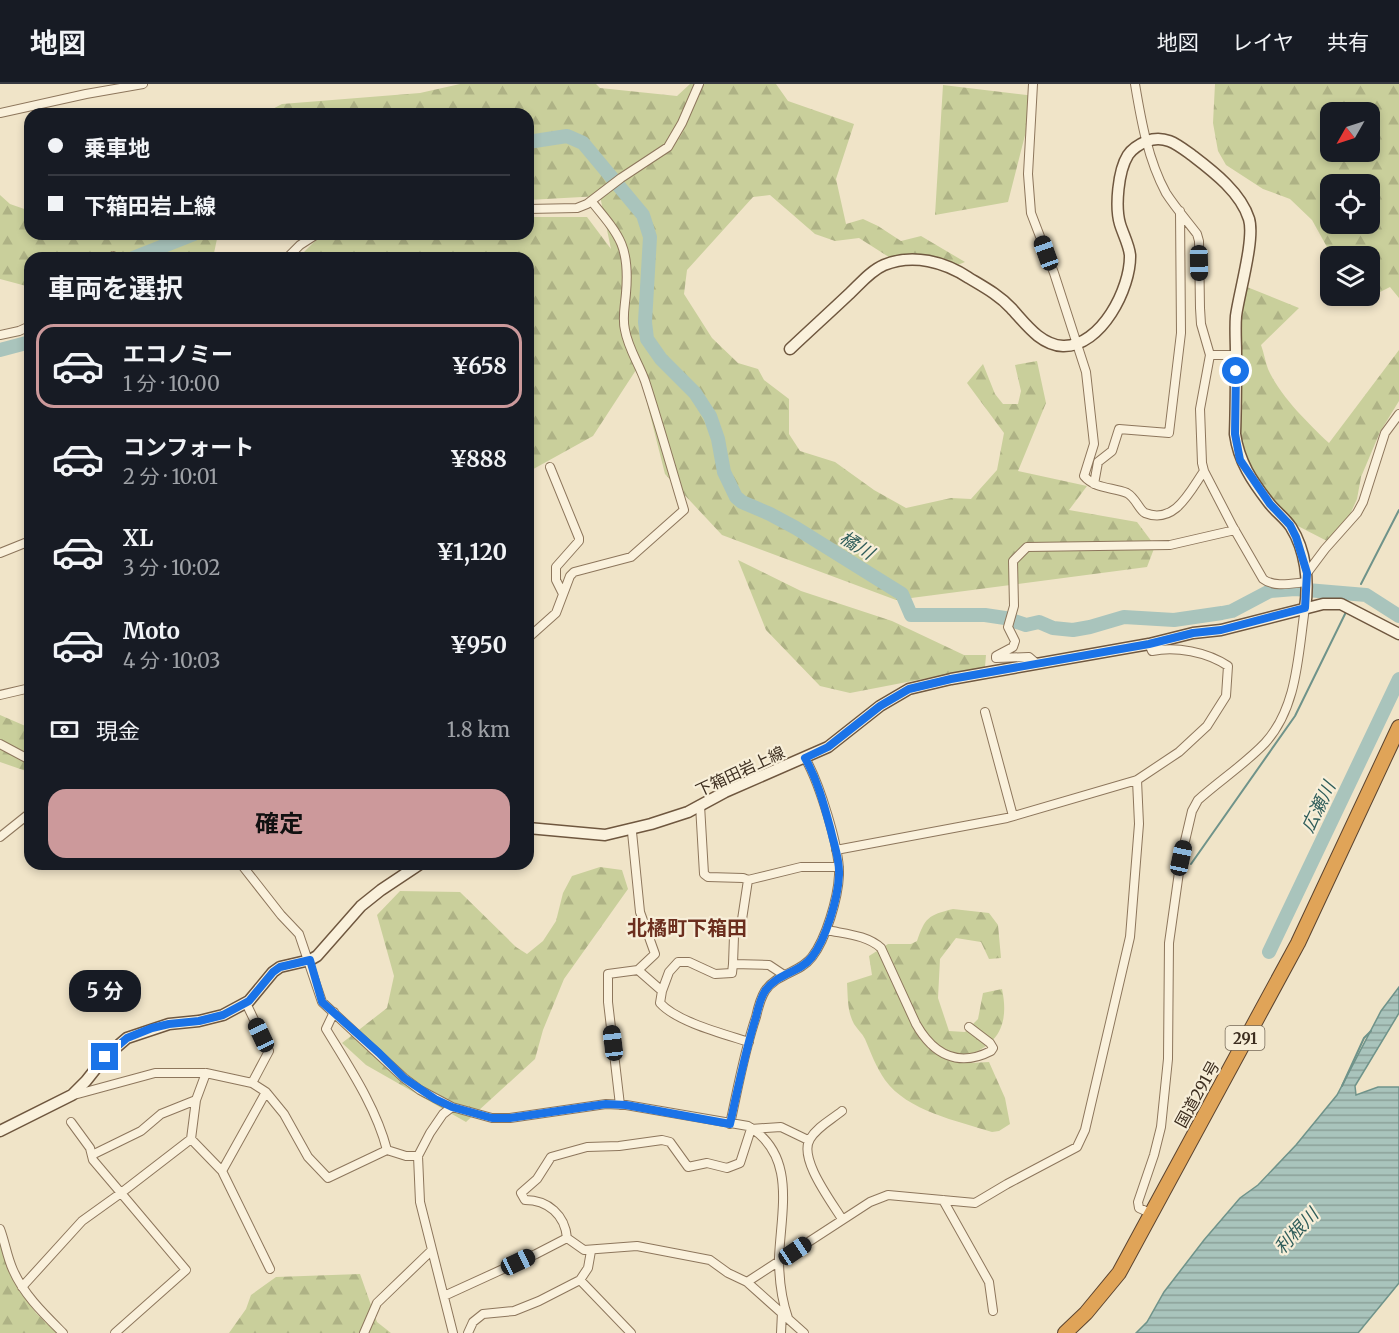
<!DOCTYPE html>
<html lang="ja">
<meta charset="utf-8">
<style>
body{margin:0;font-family:Merriweather,"Noto Sans JP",serif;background:#242831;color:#f1f3f6;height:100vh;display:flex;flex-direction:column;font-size:22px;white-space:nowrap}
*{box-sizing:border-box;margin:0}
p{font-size:20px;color:#9ea1a6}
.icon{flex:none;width:33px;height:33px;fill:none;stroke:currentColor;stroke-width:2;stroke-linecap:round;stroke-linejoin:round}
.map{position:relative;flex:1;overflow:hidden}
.side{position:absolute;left:24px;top:168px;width:510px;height:618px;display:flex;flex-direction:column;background:#171b24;border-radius:18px;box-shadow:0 3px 9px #0003}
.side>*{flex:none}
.banner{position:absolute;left:24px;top:24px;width:510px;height:132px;border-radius:18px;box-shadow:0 3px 9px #0003;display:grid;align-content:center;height:132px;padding:0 24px;background:#171b24}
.needle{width:39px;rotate:231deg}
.tools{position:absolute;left:1320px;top:18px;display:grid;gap:12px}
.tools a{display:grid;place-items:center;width:60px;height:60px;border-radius:12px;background:#171b24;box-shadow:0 3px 9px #0003;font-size:30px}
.end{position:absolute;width:27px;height:27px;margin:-14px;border:8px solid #1a73e8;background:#fff;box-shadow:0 0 0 3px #fff}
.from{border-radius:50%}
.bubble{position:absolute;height:42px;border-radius:18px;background:#171b24;box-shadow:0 3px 9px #0003;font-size:20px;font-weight:700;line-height:42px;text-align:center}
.car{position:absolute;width:18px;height:36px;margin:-18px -9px;border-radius:8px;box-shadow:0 0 4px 2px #0007;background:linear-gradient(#222 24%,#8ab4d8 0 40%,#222 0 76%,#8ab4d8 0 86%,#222 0)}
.banner b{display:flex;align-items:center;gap:21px;height:57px;font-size:22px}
.banner b+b{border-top:2px solid #363941}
.banner i{width:15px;height:15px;background:#f1f3f6}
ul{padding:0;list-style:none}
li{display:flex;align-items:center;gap:18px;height:84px;margin:0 12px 9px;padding:0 12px;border:3px solid transparent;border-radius:18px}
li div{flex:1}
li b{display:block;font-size:22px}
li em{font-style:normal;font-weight:700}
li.selected{border-color:#cc999b}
li>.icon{width:54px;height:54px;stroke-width:1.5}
h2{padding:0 24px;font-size:27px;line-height:72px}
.pay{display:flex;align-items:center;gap:15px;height:66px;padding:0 24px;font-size:22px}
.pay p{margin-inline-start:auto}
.cta{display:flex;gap:12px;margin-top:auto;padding:12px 24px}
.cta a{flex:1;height:69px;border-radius:18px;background:#cc999b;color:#111;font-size:24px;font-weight:700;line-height:69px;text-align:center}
header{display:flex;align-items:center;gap:36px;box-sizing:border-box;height:84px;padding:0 30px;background:#171b24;border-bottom:2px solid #363941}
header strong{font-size:28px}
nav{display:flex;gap:33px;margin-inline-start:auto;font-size:21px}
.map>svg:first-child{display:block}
.forest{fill:url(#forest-firs);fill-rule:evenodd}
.water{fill:url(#water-rules);stroke:#6f938a;stroke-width:1.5}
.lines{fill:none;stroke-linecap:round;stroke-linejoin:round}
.stream{stroke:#6f938a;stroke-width:2}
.river{stroke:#a9c4bc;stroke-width:14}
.street-casing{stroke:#8d765c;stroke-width:10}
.secondary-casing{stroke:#6f573f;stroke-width:13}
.highway-casing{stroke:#5b4430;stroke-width:16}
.street{stroke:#faf1dc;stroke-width:8}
.secondary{stroke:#faf1dc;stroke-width:10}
.highway{stroke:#e0a458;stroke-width:14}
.route{stroke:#1a73e8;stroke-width:8}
.labels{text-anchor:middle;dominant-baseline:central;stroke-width:4.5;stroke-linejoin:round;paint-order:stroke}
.shield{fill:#f7eed8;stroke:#756857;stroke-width:1.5}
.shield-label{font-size:15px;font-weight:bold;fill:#3d2e20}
.street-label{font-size:16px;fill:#3d2e20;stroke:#f7eed8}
.water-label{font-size:18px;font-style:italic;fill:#2f5d5a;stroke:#f7eed8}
.quarter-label{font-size:20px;font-weight:bold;fill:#6b2e1e;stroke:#f7eed8}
</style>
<header>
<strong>地図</strong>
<nav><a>地図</a><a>レイヤ</a><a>共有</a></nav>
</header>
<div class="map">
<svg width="1399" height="1249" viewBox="0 0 1399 1249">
<defs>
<pattern id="forest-firs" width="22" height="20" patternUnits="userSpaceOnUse" patternTransform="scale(1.5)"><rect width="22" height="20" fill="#c9cf9b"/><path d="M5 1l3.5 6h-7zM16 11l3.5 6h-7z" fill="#aeb285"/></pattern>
<pattern id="water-rules" width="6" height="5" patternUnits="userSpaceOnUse" patternTransform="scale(1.5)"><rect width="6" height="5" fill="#a9c4bc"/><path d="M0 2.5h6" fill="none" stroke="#8ba098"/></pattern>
</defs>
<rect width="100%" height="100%" fill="#f0e4c8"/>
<!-- forest -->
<path class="forest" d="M460 0H596L600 4 677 12 690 0H776L788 17 854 40 836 95 846 140 863 135 878 142 901 157 921 152 965 178 955 182 892 175 859 154 835 157 815 150 770 111 753 113 687 186 684 210 712 254 738 279 758 285 764 296 789 315V350L800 367 835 378 874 406 906 424 951 414 971 415 997 386 1004 349 967 299 983 280 995 310 1003 320H1018L1021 307 1015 281 1037 277 1046 319 1018 387 1087 402 1069 426 1137 438 1155 462 1147 483 896 516 722 451 665 390 634 267 636 286 593 352 528 388V174H407L404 168 370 174H298L316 156 339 150H528V133H587L611 165 600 112 528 116V30H263L282 20 420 9Z
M1215 0H1399V214L1390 203 1380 208 1370 192V172H1332L1312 136 1290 115 1263 105 1226 81 1218 67 1213 39ZM1330 28H1370V68H1330ZM1330 100H1370V140H1330Z
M943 1 1035 12 1008 118 935 131Z
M0 111 10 120 30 127V150H218L213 174H30V203L0 195Z
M1242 201 1299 224 1261 261C1264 269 1265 277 1268 285 1280 312 1308 339 1329 359L1399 266V317L1380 348 1361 393 1357 415 1348 435 1327 457 1294 440 1271 417 1258 397 1240 363 1238 270Z
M738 476 801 507 892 537 964 571H986L985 583 850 609 820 602 766 546Z
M0 631 30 644V691L26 687 0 678Z
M600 783 622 786 628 805 564 895 543 946 535 975 466 1038 366 981 342 959 387 924 394 892 377 831 400 807 460 808 516 863 527 870 543 857 556 837 563 809 572 792Z
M953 825 989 829 998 841 1001 874 989 875 981 858 956 854 940 875 938 914 949 947 965 948 978 935 983 909 1002 905C1009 938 1000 960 968 971L971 979 989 978 1005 1014 1010 1040 999 1047 992 1048C958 1037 907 1027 885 996 876 983 871 969 865 955 862 949 857 945 854 940 847 927 848 913 847 899L872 891 869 872 888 860H911L917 857C925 834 928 831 953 825Z
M0 1155 14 1198 36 1229 57 1249H0Z
M360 1190 377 1238 391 1249H229L246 1225 251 1211 276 1193Z"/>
<!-- water -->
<path class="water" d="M1399 903V929L1355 1002 1356 1011 1378 1003H1399V1199L1358 1249H1136L1147 1238 1164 1208 1204 1156 1240 1114 1258 1101 1296 1061 1337 1011 1381 927Z"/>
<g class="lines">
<!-- stream -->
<path class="stream" d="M1361 500 1399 426
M1191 780 1295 632 1346 528
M1342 1002 1364 954 1371 947"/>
<!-- river -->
<path class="river" d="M528 58 567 52 583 59 643 131 650 153 645 238 647 255 661 275 695 309 710 332 718 355 724 388 736 413 742 418 770 430 796 444 902 510 911 531H985L1005 534 1026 541 1039 538 1053 544 1073 546 1090 543 1124 533 1174 536 1222 529 1232 527 1270 507 1295 505 1366 511 1399 532
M133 174 194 150
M0 266 30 258
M1269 868 1399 595"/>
<defs>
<path id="street" d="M1033 0 1028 90 1031 129 1054 189 1086 288 1094 360 1084 392C1095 405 1112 403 1127 409 1136 414 1139 426 1145 429 1175 441 1190 407 1204 387
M1135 0C1141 36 1148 76 1166 109 1175 123 1187 137 1197 150L1199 157 1200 224 1201 240 1210 271 1200 325 1202 379 1204 387 1233 443 1263 495C1274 504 1294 499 1307 498
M0 29 86 10 143 0
M528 125 577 124 587 120 621 94 668 63 682 39 699 0
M112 174 113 172
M287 174 300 161 317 150
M0 251 19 247 30 242
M1210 271H1236
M550 383 579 454V457L556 483V496L563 510
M1094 400 1098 378 1112 367 1119 345 1169 349 1181 249 1180 127
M0 469 30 457
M1307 489 1325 465 1357 429 1363 418 1385 349 1399 330
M528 554 556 529 570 492 574 488 631 473 684 426C671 383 659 340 645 297 639 280 628 264 625 246 622 234 625 222 626 209 630 163 620 152 592 118
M1036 579 1029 573 996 574V572L1013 563 1015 557 1008 543 1014 522 1013 477 1027 463 1170 461 1235 446
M0 611 30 604
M985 628 1013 732
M0 660 30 676
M700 721 704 790 708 793 743 794 748 796
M0 753 30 729
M836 766 1007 734 1137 696 1179 668 1207 642 1226 612 1228 582C1207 568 1176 562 1152 567L1149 560
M241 780 281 831 299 850 322 918 404 994 420 1006 452 1023 492 1034H510L606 1020 626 1021 748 1042C797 1071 781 1126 779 1174 779 1194 781 1214 788 1234
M827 846C845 850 867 851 881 864L916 940C933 970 958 984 991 967L993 964 990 959 969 943
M638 886 662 907 660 919C677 938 724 950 749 958
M784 891 769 881 733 880 734 852 741 842 748 796 801 783H839
M662 907 669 888 678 878H689L715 890 732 889 733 880
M246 919 269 967 252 999
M334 928 326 945C349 983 376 1023 387 1066L406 1072H418
M74 1011 155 989H206L252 999 266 1008 284 1030 308 1073 328 1094 387 1066
M620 1021 608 918V890L638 886 655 870 640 828 632 748
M452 1023 443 1030 430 1049 418 1072 420 1118 453 1249
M730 1040C738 1004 744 968 756 933 758 924 760 915 765 907 777 889 800 889 812 873 826 855 838 814 839 791 840 764 819 698 805 674
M191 1055 222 1087 270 1185
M92 1071 141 1047 161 1030 196 1016
M222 1087 266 1008
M943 1116 989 1198 993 1227
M1150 1129 1139 1124 1138 1118 1154 1071 1161 1043 1168 975 1169 859 1181 774 1192 727 1198 716C1219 697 1245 680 1265 659 1298 623 1298 569 1305 524
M842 1135C831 1117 798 1074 810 1055 817 1043 831 1036 842 1027
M0 1145C5 1158 7 1173 13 1186 24 1211 44 1230 63 1249
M580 1196 588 1184 591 1167
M747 1198 870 1118 888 1111 975 1119 1007 1100 1077 1063 1085 1046 1130 853 1139 740 1137 696
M22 1203 82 1137 121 1109 93 1076 90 1064 71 1038
M444 1212 536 1170 567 1154
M115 1249 186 1186 121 1109 191 1055 196 1016 206 989
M364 1249 377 1219 432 1166
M468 1249 473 1238 483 1230 514 1227 539 1217 580 1196 631 1249
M781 1249 782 1228
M804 1249 747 1198 728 1189 710 1176 637 1162 584 1166 567 1154C565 1131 548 1116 525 1116L521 1109 537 1095 551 1073 587 1063 619 1062 662 1056 670 1058 688 1083 707 1079 727 1084 740 1079 751 1045 781 1043 808 1056"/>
<path id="secondary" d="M790 265C809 247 829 229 848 211 859 201 870 187 884 181 913 169 945 178 969 194 984 203 999 211 1011 224 1025 239 1040 261 1063 262 1101 263 1131 204 1130 171 1129 161 1123 150 1120 140 1115 123 1118 87 1128 71 1132 65 1140 60 1147 57 1166 50 1179 62 1193 72 1214 88 1241 109 1249 135 1255 155 1239 209 1236 232 1235 244 1236 258 1236 270 1236 296 1236 323 1235 350 1239 378 1252 397 1269 419 1276 428 1285 434 1291 443 1306 467 1309 497 1305 524
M528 744 605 751 651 740 688 728 725 708 828 663 880 622 909 605 951 595 1149 560 1193 549 1221 546 1323 520H1341L1399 550
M0 1047 72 1011 86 997 105 973 127 954 169 940 199 937 223 931 249 917 273 888 280 883 310 876 317 872 361 822 381 806 420 780"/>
<path id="highway" d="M1065 1249 1086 1229 1119 1189 1298 859 1399 643"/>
</defs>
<!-- street casing -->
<use href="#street" class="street-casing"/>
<!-- secondary casing -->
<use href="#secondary" class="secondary-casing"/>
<!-- highway casing -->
<use href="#highway" class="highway-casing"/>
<!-- street -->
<use href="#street" class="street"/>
<!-- secondary -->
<use href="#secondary" class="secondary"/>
<!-- highway -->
<use href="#highway" class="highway"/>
</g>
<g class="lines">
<!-- route -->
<path class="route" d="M105 973 127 954 152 944 169 940 199 937 223 931 249 917 273 888 280 883 310 876 322 918 379 969 404 994 435 1015 452 1023 492 1034H510L606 1020 626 1021 730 1040C738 1004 745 968 756 933 758 924 760 915 765 907 777 889 800 889 812 873 826 855 838 814 839 791 840 776 834 761 831 747 824 721 818 697 805 674L828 663 880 622 909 605 951 595 1149 560 1193 549 1221 546 1305 524 1307 489 1296 453 1290 441 1270 420 1240 376 1235 350 1236 287"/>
</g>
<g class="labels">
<!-- shield labels -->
<rect class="shield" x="1225.5" y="942" width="39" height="24" rx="4.5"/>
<g class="shield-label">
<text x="1245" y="954">291</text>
</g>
<!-- street labels -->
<g class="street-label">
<text transform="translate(740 687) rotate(-25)">下箱田岩上線</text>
<text transform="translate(1197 1010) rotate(-61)">国道291号</text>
</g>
<!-- water labels -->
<g class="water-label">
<text transform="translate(857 461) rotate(32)">橘川</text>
<text transform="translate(1318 723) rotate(-64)">広瀬川</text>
<text transform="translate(1296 1147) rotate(-47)">利根川</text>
</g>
<!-- quarter labels -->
<g class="quarter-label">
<text x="687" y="843">北橘町下箱田</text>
</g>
</g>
</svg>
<div class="tools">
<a><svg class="needle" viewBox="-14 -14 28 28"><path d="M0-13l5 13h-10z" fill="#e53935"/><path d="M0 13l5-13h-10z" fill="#9ea1a6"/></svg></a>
<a><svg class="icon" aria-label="locate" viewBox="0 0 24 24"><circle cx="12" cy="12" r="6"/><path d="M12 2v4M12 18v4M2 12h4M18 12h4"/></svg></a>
<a><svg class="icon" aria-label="layers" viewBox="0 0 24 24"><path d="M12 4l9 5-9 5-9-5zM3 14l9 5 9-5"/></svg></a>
</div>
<i class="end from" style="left:1236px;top:287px"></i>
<i class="end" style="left:105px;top:973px"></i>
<div class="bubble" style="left:69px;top:886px;width:72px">5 分</div>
<i class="car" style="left:1046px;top:169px;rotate:340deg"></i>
<i class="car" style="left:1199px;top:179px;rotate:179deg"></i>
<i class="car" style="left:1181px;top:774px;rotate:12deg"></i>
<i class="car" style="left:261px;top:951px;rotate:335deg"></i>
<i class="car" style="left:613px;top:959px;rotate:353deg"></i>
<i class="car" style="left:795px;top:1167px;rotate:56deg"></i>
<i class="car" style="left:518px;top:1178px;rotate:65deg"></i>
<div class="banner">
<b><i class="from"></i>乗車地</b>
<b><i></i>下箱田岩上線</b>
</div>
<section class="side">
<h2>車両を選択</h2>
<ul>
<li class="selected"><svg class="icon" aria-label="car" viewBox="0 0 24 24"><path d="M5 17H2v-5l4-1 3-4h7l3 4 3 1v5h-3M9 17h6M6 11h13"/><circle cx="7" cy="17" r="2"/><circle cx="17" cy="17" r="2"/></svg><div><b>エコノミー</b><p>1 分 · 10:00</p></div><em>¥658</em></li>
<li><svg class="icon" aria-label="car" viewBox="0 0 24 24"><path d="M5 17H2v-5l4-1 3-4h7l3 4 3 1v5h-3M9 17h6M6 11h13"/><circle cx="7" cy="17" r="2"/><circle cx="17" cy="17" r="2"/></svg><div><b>コンフォート</b><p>2 分 · 10:01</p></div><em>¥888</em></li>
<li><svg class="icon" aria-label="car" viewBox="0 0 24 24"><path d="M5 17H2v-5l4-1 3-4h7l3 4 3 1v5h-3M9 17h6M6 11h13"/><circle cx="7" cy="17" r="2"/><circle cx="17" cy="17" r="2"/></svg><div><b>XL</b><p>3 分 · 10:02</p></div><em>¥1,120</em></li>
<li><svg class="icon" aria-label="car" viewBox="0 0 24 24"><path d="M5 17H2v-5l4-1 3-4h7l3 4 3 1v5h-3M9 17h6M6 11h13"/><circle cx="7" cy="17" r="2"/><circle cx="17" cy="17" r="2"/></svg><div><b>Moto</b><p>4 分 · 10:03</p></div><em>¥950</em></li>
</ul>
<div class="pay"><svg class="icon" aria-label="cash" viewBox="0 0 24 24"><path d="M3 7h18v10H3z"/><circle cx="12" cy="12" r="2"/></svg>現金<p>1.8 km</p></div>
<div class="cta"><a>確定</a></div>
</section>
</div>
